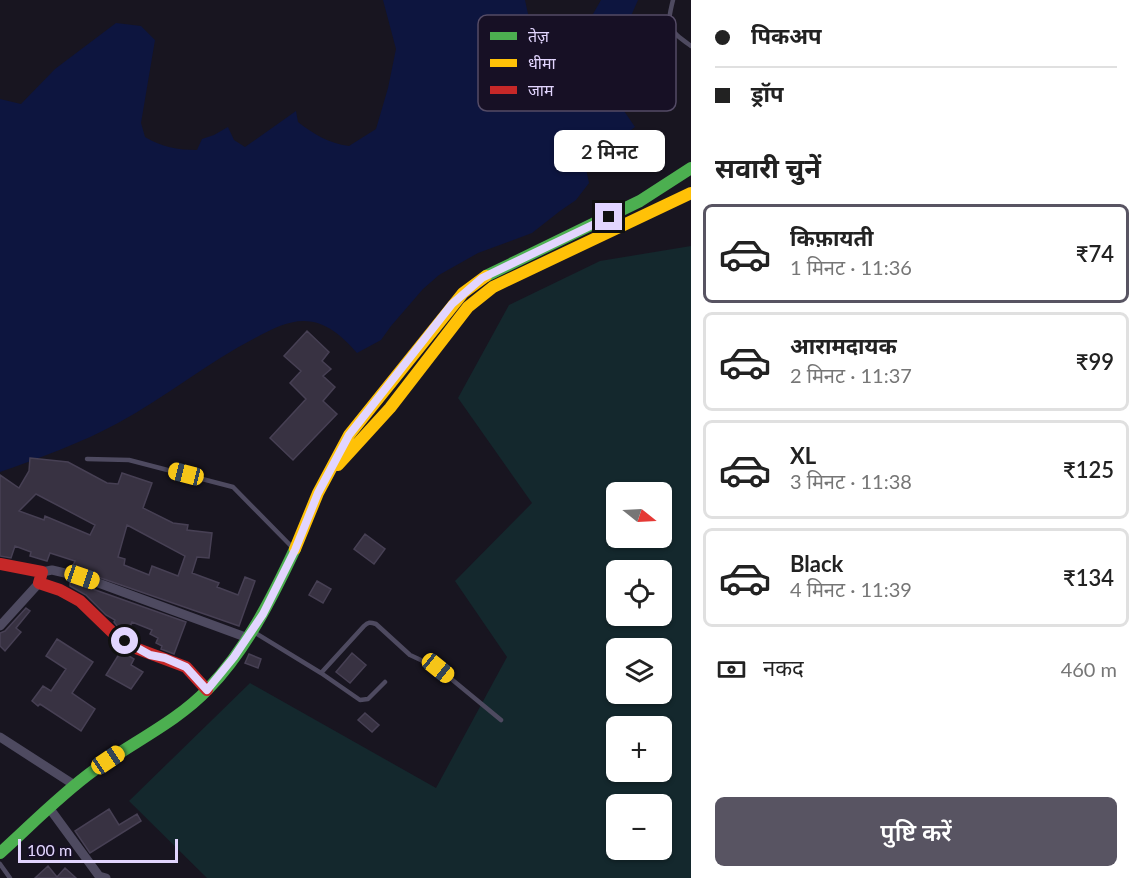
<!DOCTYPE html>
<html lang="hi">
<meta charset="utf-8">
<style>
body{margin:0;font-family:Lato,"Noto Sans Devanagari",sans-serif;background:#f2f2f2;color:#222;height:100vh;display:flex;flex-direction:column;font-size:22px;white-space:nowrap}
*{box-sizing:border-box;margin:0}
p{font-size:20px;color:#767676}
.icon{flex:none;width:33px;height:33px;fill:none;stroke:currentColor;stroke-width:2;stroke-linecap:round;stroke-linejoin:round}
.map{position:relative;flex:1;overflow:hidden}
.sheet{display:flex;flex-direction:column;background:#fff;width:450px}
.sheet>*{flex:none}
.guide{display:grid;align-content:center;height:132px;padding:0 24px;background:#fff}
.needle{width:39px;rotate:108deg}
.tools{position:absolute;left:606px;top:482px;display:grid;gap:12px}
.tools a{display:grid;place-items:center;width:66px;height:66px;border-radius:9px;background:#fff;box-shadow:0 2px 4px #0004;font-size:30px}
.scale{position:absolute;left:18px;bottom:15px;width:160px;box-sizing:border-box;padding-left:6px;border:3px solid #e2d5fe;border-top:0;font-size:16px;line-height:21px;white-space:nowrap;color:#e2d5fe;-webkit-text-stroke:4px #171025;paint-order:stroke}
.end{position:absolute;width:27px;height:27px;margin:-14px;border:8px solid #e2d5fe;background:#111;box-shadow:0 0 0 3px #111}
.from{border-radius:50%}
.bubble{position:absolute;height:42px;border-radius:9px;background:#fff;box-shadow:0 2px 4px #0004;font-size:20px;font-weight:600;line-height:42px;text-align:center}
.car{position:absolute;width:18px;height:36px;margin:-18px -9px;border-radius:8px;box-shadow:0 0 4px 2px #0007;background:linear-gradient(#f5c518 24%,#345 0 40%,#f5c518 0 76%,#345 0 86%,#f5c518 0)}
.guide b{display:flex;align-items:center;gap:21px;height:57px;font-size:22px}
.guide b+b{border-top:2px solid #e0e0e0}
.guide i{width:15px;height:15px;background:#222}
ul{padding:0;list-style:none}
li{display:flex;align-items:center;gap:18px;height:99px;margin:0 12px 9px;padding:0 12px;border:3px solid #e0e0e0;border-radius:9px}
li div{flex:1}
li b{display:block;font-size:22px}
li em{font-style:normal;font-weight:600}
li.on{border-color:#585462}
li>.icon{width:54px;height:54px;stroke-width:1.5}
h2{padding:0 24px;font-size:27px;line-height:72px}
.pay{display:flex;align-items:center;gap:15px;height:66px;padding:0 24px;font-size:22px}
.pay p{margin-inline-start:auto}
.primary-button{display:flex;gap:12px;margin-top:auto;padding:12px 24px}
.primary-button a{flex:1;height:69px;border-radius:9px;background:#585462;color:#fff;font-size:24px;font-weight:600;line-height:69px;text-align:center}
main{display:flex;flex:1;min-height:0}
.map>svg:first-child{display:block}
.green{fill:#14282d;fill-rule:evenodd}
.water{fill:#0d153f}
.building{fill:#383242;stroke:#474054;stroke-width:1.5;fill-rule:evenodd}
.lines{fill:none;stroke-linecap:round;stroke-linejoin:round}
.lane{stroke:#4e4a60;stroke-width:4.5}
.street{stroke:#4e4a60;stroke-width:9}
.fast{stroke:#4caf50;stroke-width:12}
.slow{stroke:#ffc107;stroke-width:12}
.jam{stroke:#c62828;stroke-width:12}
.route{stroke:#e2d5fe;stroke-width:8}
.key{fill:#171025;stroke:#544b66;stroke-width:1.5}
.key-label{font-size:16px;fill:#e2d5fe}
</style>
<main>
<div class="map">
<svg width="691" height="878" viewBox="0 0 691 878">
<rect width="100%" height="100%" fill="#181520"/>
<!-- green -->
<path class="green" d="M691 246V878H207L129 801 250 683 436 788 507 657 455 581 532 503 458 398 509 305 600 261ZM616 492H662V537H616ZM616 570H662V615H616ZM616 648H662V693H616ZM616 726H662V771H616ZM616 804H662V849H616Z"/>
<!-- water -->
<path class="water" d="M383 0H525L531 28 538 48 553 53 572 51 601 0H638L603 80 635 127 585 164 589 183 576 200 560 211 532 233 478 253 439 275 423 289 391 326 381 340 357 353C343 337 326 321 304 321 287 321 272 329 257 337 208 362 166 397 118 423 81 443 40 458 0 472V99L21 104 55 69 116 23 141 26 155 40 141 123 145 137C162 147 177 150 197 150L202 139 214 135 228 127 234 140 245 147 296 111 298 122C315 135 328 143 349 146L376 129 388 88 396 49Z"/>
<!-- building -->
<path class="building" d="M307 331 329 352 322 361 331 369 323 376 335 387 323 401 337 414 293 460 270 438 306 399 290 383 301 371 284 356Z
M30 458 68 462 107 483 118 484 122 473 152 483 143 508 173 523 188 525 187 530 212 533 209 558 197 557 192 573 219 583 217 587 238 595 245 577 255 581 239 626 72 568 75 561 50 553 47 561 30 556 31 552 15 546 11 558 0 556V475L19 488 29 471ZM36 494 95 525 90 535 45 516 44 520 19 511ZM127 525 185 556 178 576 152 566 149 575 124 565 125 559 118 557Z
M365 534 385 549 374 564 354 549Z
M70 581 186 622 174 654 161 649 162 646 156 643 158 638 150 634 152 630 132 622 128 632 117 626 114 622 115 620 106 615 86 595 70 586Z
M317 581 331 589 323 603 309 595Z
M26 608 30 611 16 628 21 632 5 651 0 646V633L5 631Z
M57 639 93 662 72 693 95 709 81 731 40 704 38 706 32 701 43 686 51 691 66 669 46 656Z
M121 651 134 659 131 665 143 672 131 689 106 675Z
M352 653 366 665 350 683 336 672Z
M249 654 261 659 258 668 245 663Z
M365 713 379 725 372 732 358 720Z
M109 809 119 825 137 814 141 821 90 853 75 831Z
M48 866 57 877 65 868 76 878H35Z"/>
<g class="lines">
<!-- lane -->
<path class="lane" d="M673 0C666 28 668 29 691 46
M87 459 129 460 233 487 293 548
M252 631 321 673 364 626C368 622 370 622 376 624L410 655 438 668 501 720
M321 673 360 700 368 699 385 682
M0 864 10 878"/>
<!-- street -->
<path class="street" d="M42 572 52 570 82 577 248 638
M0 626 39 583
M0 737 76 786
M50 809 99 876 106 878"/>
<!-- fast -->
<path class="fast" d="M486 276 640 201 691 168
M0 853C30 826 60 795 93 771 129 744 177 722 208 689 246 650 272 598 295 549"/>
<!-- slow -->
<path class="slow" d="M338 465 390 408 468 307 493 287 691 193
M295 549 318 493 349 435 463 293 486 276"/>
<!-- jam -->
<path class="jam" d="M0 564 42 572 39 583 60 590 80 601 112 632 138 649 186 667 207 690"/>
</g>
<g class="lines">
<!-- route -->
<path class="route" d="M125 641 150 655 165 658 186 667 207 690 234 657 263 614 295 550 318 493 349 435 452 304 482 278 609 217"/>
</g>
<!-- legend -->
<rect x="478" y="15" width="198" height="96" rx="9" class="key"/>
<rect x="490" y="32" width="27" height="8" fill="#4caf50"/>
<rect x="490" y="59" width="27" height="8" fill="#ffc107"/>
<rect x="490" y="86" width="27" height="8" fill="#c62828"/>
<g class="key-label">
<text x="528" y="42">तेज़</text>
<text x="528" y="69">धीमा</text>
<text x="528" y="96">जाम</text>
</g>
</svg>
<div class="tools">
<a><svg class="needle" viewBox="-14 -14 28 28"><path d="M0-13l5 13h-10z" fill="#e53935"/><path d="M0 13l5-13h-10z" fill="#767676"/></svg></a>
<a><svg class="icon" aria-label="locate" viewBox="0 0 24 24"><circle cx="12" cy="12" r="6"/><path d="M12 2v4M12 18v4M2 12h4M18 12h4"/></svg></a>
<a><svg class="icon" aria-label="layers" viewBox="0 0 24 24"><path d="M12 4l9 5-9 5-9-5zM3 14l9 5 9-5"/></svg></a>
<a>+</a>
<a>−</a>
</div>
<div class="scale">100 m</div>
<i class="end from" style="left:125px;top:641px"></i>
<i class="end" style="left:609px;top:217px"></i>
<div class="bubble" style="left:554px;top:130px;width:111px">2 मिनट</div>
<i class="car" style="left:186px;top:474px;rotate:284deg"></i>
<i class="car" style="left:82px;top:577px;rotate:109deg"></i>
<i class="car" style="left:438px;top:668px;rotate:129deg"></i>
<i class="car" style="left:108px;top:760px;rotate:56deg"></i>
</div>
<section class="sheet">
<div class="guide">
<b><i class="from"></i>पिकअप</b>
<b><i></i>ड्रॉप</b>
</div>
<h2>सवारी चुनें</h2>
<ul>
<li class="on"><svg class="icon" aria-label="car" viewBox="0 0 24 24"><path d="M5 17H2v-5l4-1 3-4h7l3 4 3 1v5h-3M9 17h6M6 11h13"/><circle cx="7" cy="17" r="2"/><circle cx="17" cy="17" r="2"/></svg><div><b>किफ़ायती</b><p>1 मिनट · 11:36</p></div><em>₹74</em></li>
<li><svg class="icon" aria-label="car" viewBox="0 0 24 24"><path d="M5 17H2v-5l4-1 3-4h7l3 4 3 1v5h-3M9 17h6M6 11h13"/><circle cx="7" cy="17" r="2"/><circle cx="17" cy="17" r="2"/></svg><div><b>आरामदायक</b><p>2 मिनट · 11:37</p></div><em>₹99</em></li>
<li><svg class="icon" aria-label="car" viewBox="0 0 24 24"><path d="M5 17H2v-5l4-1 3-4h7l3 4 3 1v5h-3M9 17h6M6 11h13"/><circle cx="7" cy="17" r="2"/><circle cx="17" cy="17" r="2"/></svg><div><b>XL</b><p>3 मिनट · 11:38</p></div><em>₹125</em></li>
<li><svg class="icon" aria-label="car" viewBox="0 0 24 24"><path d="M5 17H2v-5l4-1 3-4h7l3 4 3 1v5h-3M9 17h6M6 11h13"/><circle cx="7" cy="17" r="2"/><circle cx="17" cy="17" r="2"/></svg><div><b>Black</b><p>4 मिनट · 11:39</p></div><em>₹134</em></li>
</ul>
<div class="pay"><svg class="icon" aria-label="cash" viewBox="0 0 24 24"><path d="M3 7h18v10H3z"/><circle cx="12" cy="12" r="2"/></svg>नकद<p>460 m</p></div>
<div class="primary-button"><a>पुष्टि करें</a></div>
</section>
</main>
